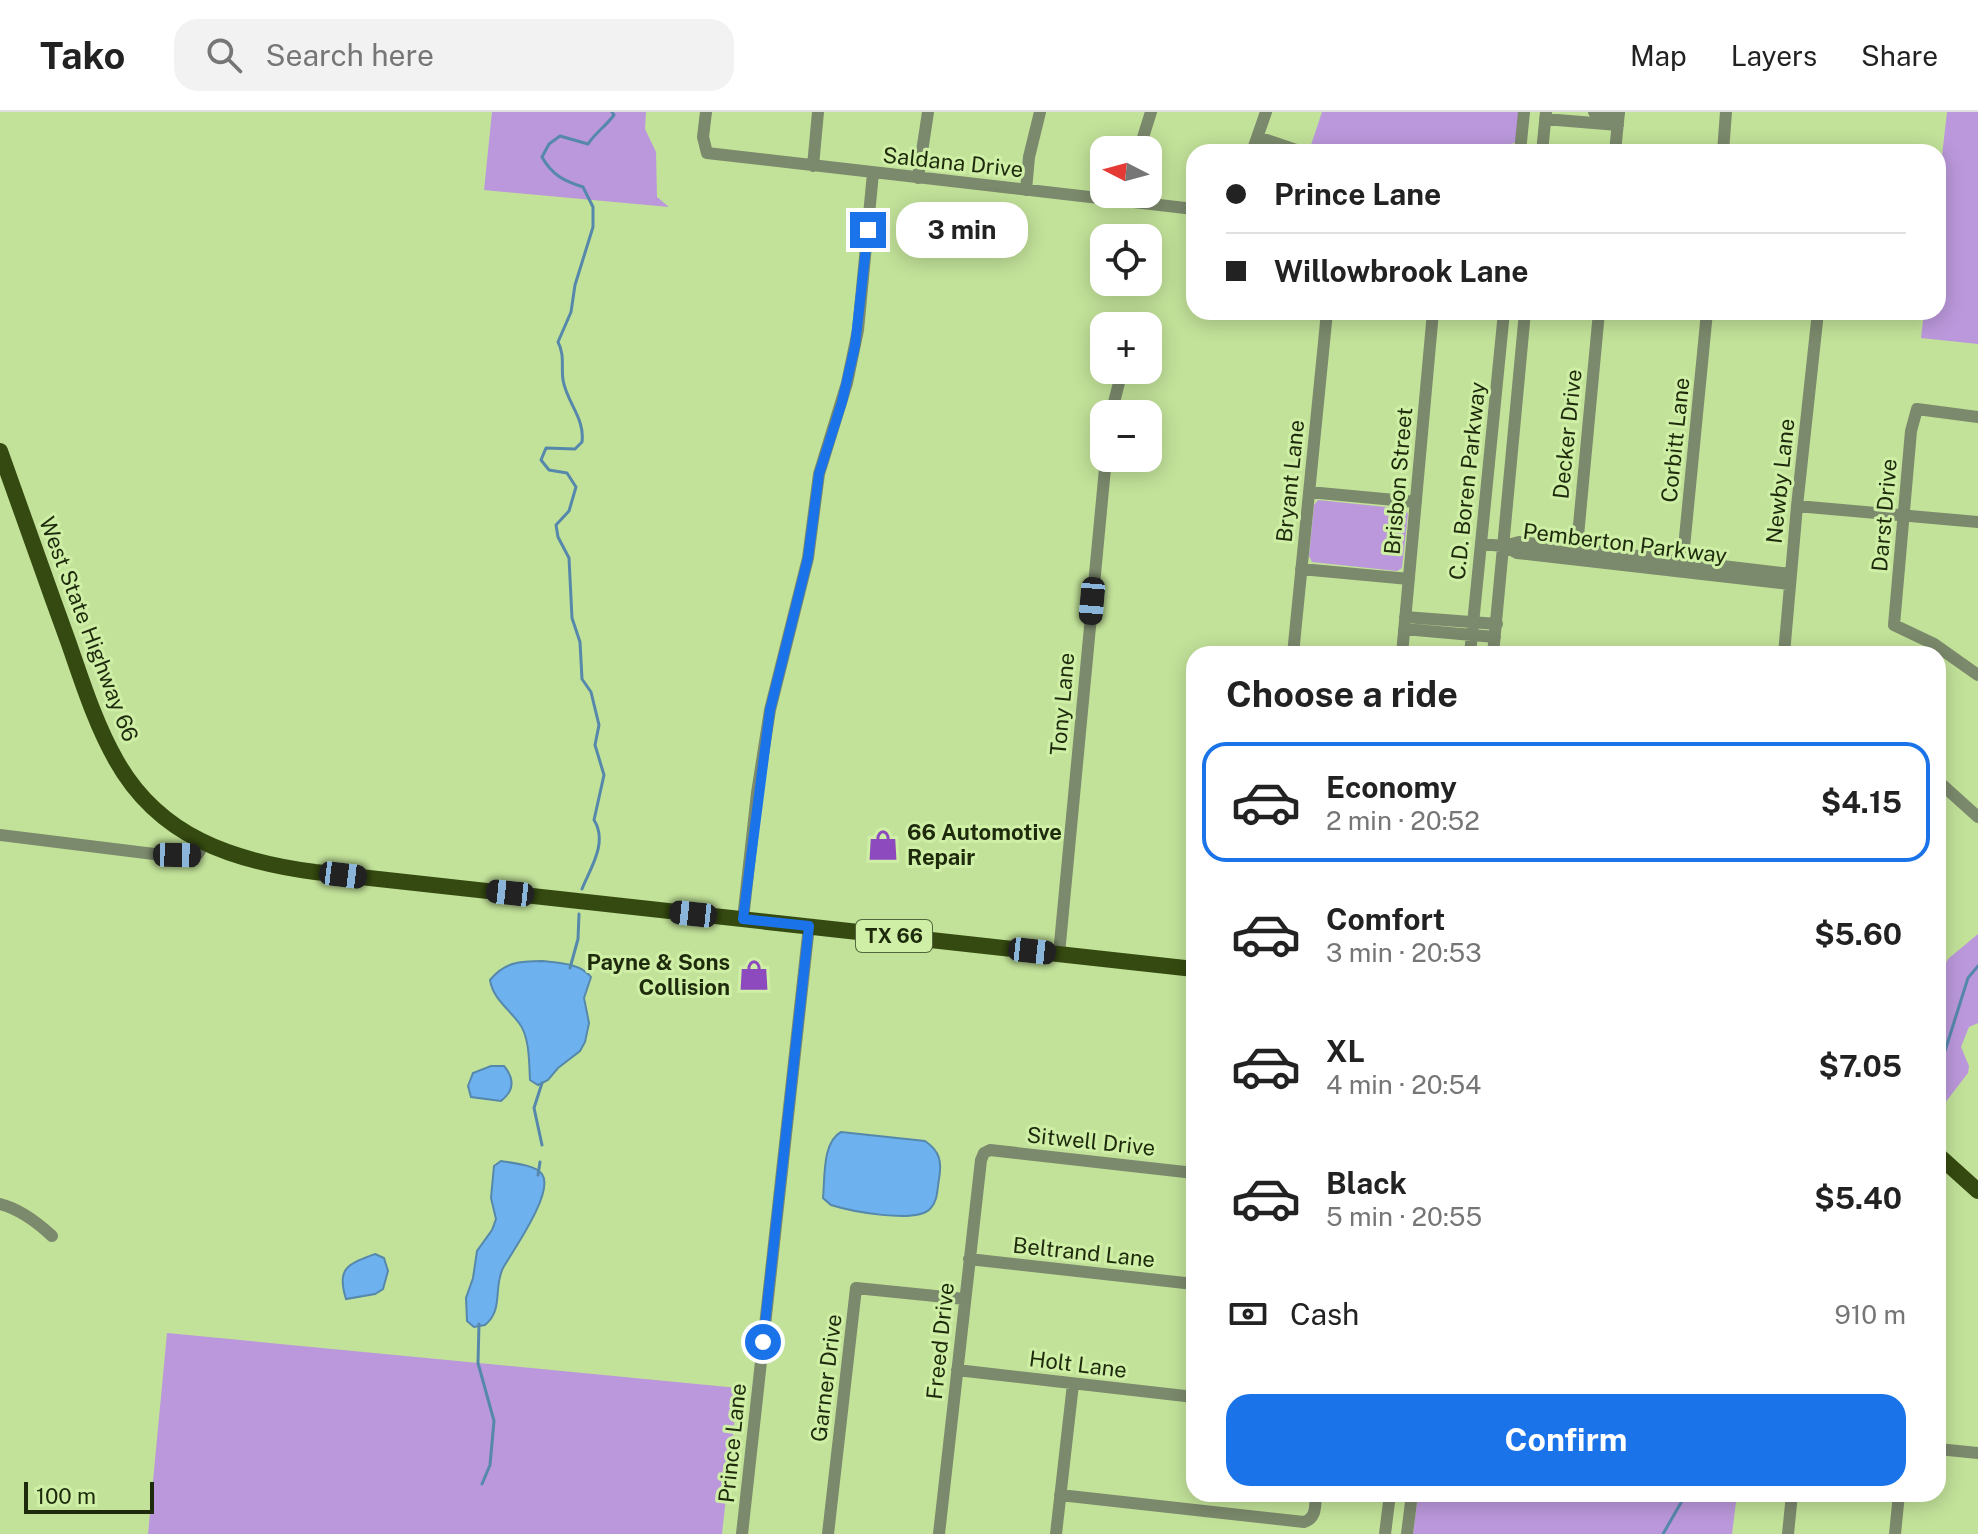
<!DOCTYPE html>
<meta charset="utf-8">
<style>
body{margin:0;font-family:"Public Sans",sans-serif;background:#f2f2f2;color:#222;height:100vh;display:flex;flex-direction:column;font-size:30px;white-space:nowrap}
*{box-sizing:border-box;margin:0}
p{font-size:26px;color:#767676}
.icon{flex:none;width:44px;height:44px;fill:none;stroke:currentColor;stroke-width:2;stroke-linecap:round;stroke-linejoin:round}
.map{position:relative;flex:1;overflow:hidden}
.panel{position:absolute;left:1186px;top:534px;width:760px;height:856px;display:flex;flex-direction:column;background:#fff;border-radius:24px;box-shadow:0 4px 20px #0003}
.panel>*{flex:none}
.top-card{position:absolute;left:1186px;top:32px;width:760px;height:176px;border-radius:24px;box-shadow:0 4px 20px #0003;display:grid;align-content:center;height:176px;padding:0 40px;background:#fff}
.needle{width:52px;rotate:276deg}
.tools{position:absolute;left:1090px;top:24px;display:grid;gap:16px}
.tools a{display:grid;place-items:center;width:72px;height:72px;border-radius:16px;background:#fff;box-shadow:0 4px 20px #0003;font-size:40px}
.scale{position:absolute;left:24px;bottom:20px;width:130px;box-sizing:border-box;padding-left:8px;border:4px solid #1e2a0c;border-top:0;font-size:22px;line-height:28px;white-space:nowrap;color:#1e2a0c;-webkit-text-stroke:6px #cfefa6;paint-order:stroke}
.end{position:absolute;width:36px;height:36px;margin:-18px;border:10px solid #1a73e8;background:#fff;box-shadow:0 0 0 4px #fff}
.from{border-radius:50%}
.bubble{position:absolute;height:56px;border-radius:24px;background:#fff;box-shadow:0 4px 20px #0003;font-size:26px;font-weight:700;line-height:56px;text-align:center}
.car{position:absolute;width:24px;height:48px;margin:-24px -12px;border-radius:10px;box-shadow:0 0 6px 2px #0007;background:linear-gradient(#222 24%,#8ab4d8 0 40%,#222 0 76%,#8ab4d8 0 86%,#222 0)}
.top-card b{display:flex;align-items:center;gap:28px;height:76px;font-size:30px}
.top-card b+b{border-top:2px solid #e0e0e0}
.top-card i{width:20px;height:20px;background:#222}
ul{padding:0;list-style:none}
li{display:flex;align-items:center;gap:24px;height:120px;margin:0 16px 12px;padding:0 24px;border:4px solid transparent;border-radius:24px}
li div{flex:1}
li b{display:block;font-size:30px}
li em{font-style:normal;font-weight:700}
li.current{border-color:#1a73e8}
li>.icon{width:72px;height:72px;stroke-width:1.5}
h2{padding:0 40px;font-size:36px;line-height:96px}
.pay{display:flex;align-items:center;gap:20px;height:88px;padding:0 40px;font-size:30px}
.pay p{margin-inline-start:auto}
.button{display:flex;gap:16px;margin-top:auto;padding:16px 40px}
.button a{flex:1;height:92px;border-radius:24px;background:#1a73e8;color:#fff;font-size:32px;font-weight:700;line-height:92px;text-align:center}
header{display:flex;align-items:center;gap:48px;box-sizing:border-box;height:112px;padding:0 40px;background:#fff;border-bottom:2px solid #e0e0e0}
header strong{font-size:38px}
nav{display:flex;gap:44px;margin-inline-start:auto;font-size:28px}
.search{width:560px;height:72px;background:#f2f2f2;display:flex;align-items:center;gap:20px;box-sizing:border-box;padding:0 28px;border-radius:24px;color:#767676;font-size:30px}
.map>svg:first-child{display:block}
.green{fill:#bb98db}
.water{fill:#6eb1ef;stroke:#5688ab;stroke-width:2}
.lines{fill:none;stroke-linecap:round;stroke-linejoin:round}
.stream{stroke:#5688ab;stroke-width:3}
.minor{stroke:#7b896c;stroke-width:12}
.major{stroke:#354a10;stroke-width:16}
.route{stroke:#1a73e8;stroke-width:10}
.labels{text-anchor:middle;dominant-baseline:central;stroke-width:6;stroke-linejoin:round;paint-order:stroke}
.shield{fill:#cfefa6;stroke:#53653a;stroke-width:2}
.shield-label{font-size:20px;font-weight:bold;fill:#1e2a0c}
.street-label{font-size:22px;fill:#1e2a0c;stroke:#cfefa6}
.poi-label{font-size:22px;font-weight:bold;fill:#1e2a0c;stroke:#cfefa6;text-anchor:start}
</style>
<header>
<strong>Tako</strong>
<div class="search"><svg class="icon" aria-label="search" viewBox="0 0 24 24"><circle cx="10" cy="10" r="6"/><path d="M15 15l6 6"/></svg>Search here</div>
<nav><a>Map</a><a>Layers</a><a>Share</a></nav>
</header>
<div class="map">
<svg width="1978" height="1422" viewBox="0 0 1978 1422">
<rect width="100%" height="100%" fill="#c2e299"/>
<!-- green -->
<path class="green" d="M492 0H646L645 17 656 40 657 85 669 95 484 78Z
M1322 0H1519L1517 30 1489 40H1376L1311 33Z
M1947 0H1978V232L1921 226 1924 200H1938V79Z
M1318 388 1405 397 1408 402 1402 456 1397 459 1312 450 1309 444 1314 393Z
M1978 822V911L1969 915 1961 935 1969 954 1968 961 1938 1000 1939 864 1948 847Z
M167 1221 738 1276 722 1422H148Z
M1418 1382H1737L1732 1422H1413Z"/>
<!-- water -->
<path class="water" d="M542 849C559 851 580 851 591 865L584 886 589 911 585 930 580 939 558 956 548 968 538 973 530 968C529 952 530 925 519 911 509 897 493 887 490 868 505 850 520 849 542 849Z
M491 954H504C515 967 514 979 501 989L471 985 468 974 473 961Z
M841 1020 925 1029C940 1039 942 1050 939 1067 937 1078 938 1089 930 1097 915 1112 850 1099 831 1093L823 1086C825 1067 822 1030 841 1020Z
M501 1049C512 1051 536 1053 542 1062 555 1080 512 1140 503 1156 493 1176 504 1197 485 1213L474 1215 467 1209 466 1186 473 1166 477 1139 492 1118 496 1107 491 1086 494 1054Z
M375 1142 384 1146 388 1159 383 1177 375 1182 346 1187C336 1156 348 1152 375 1142Z"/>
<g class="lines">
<!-- stream -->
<path class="stream" d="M582 777C591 755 608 730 594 708L604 663 595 633 599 613 591 580 582 567 580 530 572 506 569 446 558 425 556 413 569 399 576 375 567 361 549 358 541 348 546 336 575 337 582 330C585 306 567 291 563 268 561 255 565 243 558 230L571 200 575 173 593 115V95L583 75C564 69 552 63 542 45L549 32 560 24 588 32C596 20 606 14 614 3L612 0
M570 856 578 827 579 802
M1938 961 1968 866 1978 854
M542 1033 534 996 542 971
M538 1063 540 1050
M479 1212 478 1251 494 1309 490 1353 482 1372
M1663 1422 1686 1382"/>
<!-- minor -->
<path class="minor" d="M706 0 703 25 707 41 1194 97
M1594 0 1619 2
M1545 7 1618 13
M1258 25 1302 40
M1139 38 1151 0
M1252 40 1266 0
M1520 40 1524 0
M1542 40 1546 0
M1615 40 1619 0
M1723 40 1726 0
M813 54 818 0
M918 66 928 0
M1026 78 1029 45 1040 0
M1111 302 1121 263
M1978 305 1917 297 1911 319 1894 513 1934 532 1978 563
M1309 380 1416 390
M1797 394 1978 410
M1481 432 1504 434 1519 430 1791 462
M1504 434 1517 441 1790 472
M1576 445 1599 200
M1682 456 1707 200
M1301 457 1409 467
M1405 505 1497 512
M1404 517 1495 525
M1293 542 1327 200
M1402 542 1433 200
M1470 542 1504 200
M1493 542 1525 200
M1784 542 1797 394 1818 200
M1938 669 1978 705
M0 723 154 742 197 743 205 731
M743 807 757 681 770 598 808 446 819 362 847 271 858 218 873 61
M1059 842 1106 346
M0 1092C20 1097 37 1110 52 1124
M969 1147 1194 1172
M957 1258 1194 1285
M1938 1337 1978 1341
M1060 1383 1304 1410C1317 1406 1315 1393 1316 1382
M742 1422 809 814
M828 1422 856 1176 965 1187
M939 1422 981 1048 984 1041 990 1038 1194 1061
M1056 1422 1073 1272
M1385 1422 1390 1382
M1407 1422 1412 1382
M1788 1422 1792 1382
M1895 1422 1899 1382"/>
<!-- major -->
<path class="major" d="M0 339C23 403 45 466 68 529 82 569 95 611 116 648 159 725 233 749 315 760L1194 857
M1938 1043 1978 1079"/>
</g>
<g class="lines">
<!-- route -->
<path class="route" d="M763 1230 809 814 743 807 770 598 808 446 819 362 842 290 855 234 868 118"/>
</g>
<!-- icons -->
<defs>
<symbol id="shop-bare" viewBox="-9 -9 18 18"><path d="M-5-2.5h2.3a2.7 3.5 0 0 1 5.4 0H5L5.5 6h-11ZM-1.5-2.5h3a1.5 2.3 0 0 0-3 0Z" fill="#8d4abe" stroke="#cfefa6" stroke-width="2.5" paint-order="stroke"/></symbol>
</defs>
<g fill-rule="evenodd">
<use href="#shop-bare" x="861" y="711" width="44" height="44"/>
<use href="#shop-bare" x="732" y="841" width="44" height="44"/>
</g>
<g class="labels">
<!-- shield labels -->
<rect class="shield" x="856" y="808" width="76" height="32" rx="6"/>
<g class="shield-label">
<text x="894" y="824">TX 66</text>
</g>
<!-- street labels -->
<g class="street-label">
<text transform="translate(953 50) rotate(6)">Saldana Drive</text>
<text transform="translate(1567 322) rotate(-84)">Decker Drive</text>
<text transform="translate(1675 328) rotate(-84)">Corbitt Lane</text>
<text transform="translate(1290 369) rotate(-84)">Bryant Lane</text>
<text transform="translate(1398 369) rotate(-85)">Brisbon Street</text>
<text transform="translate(1467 369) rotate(-84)">C.D. Boren Parkway</text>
<text transform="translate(1780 369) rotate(-84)">Newby Lane</text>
<text transform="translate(1884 403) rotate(-85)">Darst Drive</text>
<text transform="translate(1625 431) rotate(7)">Pemberton Parkway</text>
<text transform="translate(89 517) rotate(69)">West State Highway 66</text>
<text transform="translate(1062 592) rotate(-85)">Tony Lane</text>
<text transform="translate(1091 1029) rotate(6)">Sitwell Drive</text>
<text transform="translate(1084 1140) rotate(6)">Beltrand Lane</text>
<text transform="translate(940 1229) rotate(-84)">Freed Drive</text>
<text transform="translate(1078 1252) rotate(7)">Holt Lane</text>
<text transform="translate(826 1266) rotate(-83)">Garner Drive</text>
<text transform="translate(732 1331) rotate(-84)">Prince Lane</text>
</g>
<!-- poi labels -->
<g class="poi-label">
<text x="907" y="720">66 Automotive<tspan x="907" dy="25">Repair</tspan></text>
<text x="730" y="850" text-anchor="end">Payne &amp; Sons<tspan x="730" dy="25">Collision</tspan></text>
</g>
</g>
</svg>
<div class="tools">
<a><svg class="needle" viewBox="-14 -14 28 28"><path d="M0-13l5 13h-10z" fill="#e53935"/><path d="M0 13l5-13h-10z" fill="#767676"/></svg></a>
<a><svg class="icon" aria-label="locate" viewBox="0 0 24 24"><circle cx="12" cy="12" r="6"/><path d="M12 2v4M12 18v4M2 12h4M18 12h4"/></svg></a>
<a>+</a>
<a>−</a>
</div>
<div class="scale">100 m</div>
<i class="end from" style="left:763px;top:1230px"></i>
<i class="end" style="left:868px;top:118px"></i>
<div class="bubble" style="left:896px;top:90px;width:132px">3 min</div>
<i class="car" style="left:1092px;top:489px;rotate:185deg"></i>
<i class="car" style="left:177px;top:743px;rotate:91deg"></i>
<i class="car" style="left:343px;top:763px;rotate:97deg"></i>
<i class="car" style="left:510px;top:781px;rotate:276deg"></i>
<i class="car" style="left:693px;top:802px;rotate:276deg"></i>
<i class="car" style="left:1032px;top:839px;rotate:96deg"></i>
<div class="top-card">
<b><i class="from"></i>Prince Lane</b>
<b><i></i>Willowbrook Lane</b>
</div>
<section class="panel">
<h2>Choose a ride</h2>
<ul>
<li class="current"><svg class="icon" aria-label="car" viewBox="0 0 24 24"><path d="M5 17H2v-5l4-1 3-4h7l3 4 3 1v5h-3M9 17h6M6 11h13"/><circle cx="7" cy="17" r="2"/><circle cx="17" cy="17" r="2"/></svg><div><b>Economy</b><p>2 min · 20:52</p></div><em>$4.15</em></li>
<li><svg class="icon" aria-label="car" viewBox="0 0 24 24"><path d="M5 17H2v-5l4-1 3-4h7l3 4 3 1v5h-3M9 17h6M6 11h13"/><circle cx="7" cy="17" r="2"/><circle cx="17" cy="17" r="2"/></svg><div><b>Comfort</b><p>3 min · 20:53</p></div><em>$5.60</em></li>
<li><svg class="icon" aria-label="car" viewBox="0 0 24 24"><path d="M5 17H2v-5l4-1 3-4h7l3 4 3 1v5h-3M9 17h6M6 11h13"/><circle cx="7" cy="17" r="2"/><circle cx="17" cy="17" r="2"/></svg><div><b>XL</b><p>4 min · 20:54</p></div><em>$7.05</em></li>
<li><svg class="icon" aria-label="car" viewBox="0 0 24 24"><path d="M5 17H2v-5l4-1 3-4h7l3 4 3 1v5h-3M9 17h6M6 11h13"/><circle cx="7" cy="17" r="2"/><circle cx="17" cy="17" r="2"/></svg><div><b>Black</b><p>5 min · 20:55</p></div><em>$5.40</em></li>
</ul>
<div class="pay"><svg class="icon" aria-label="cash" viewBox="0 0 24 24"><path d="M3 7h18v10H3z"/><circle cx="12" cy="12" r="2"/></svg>Cash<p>910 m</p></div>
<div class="button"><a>Confirm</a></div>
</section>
</div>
